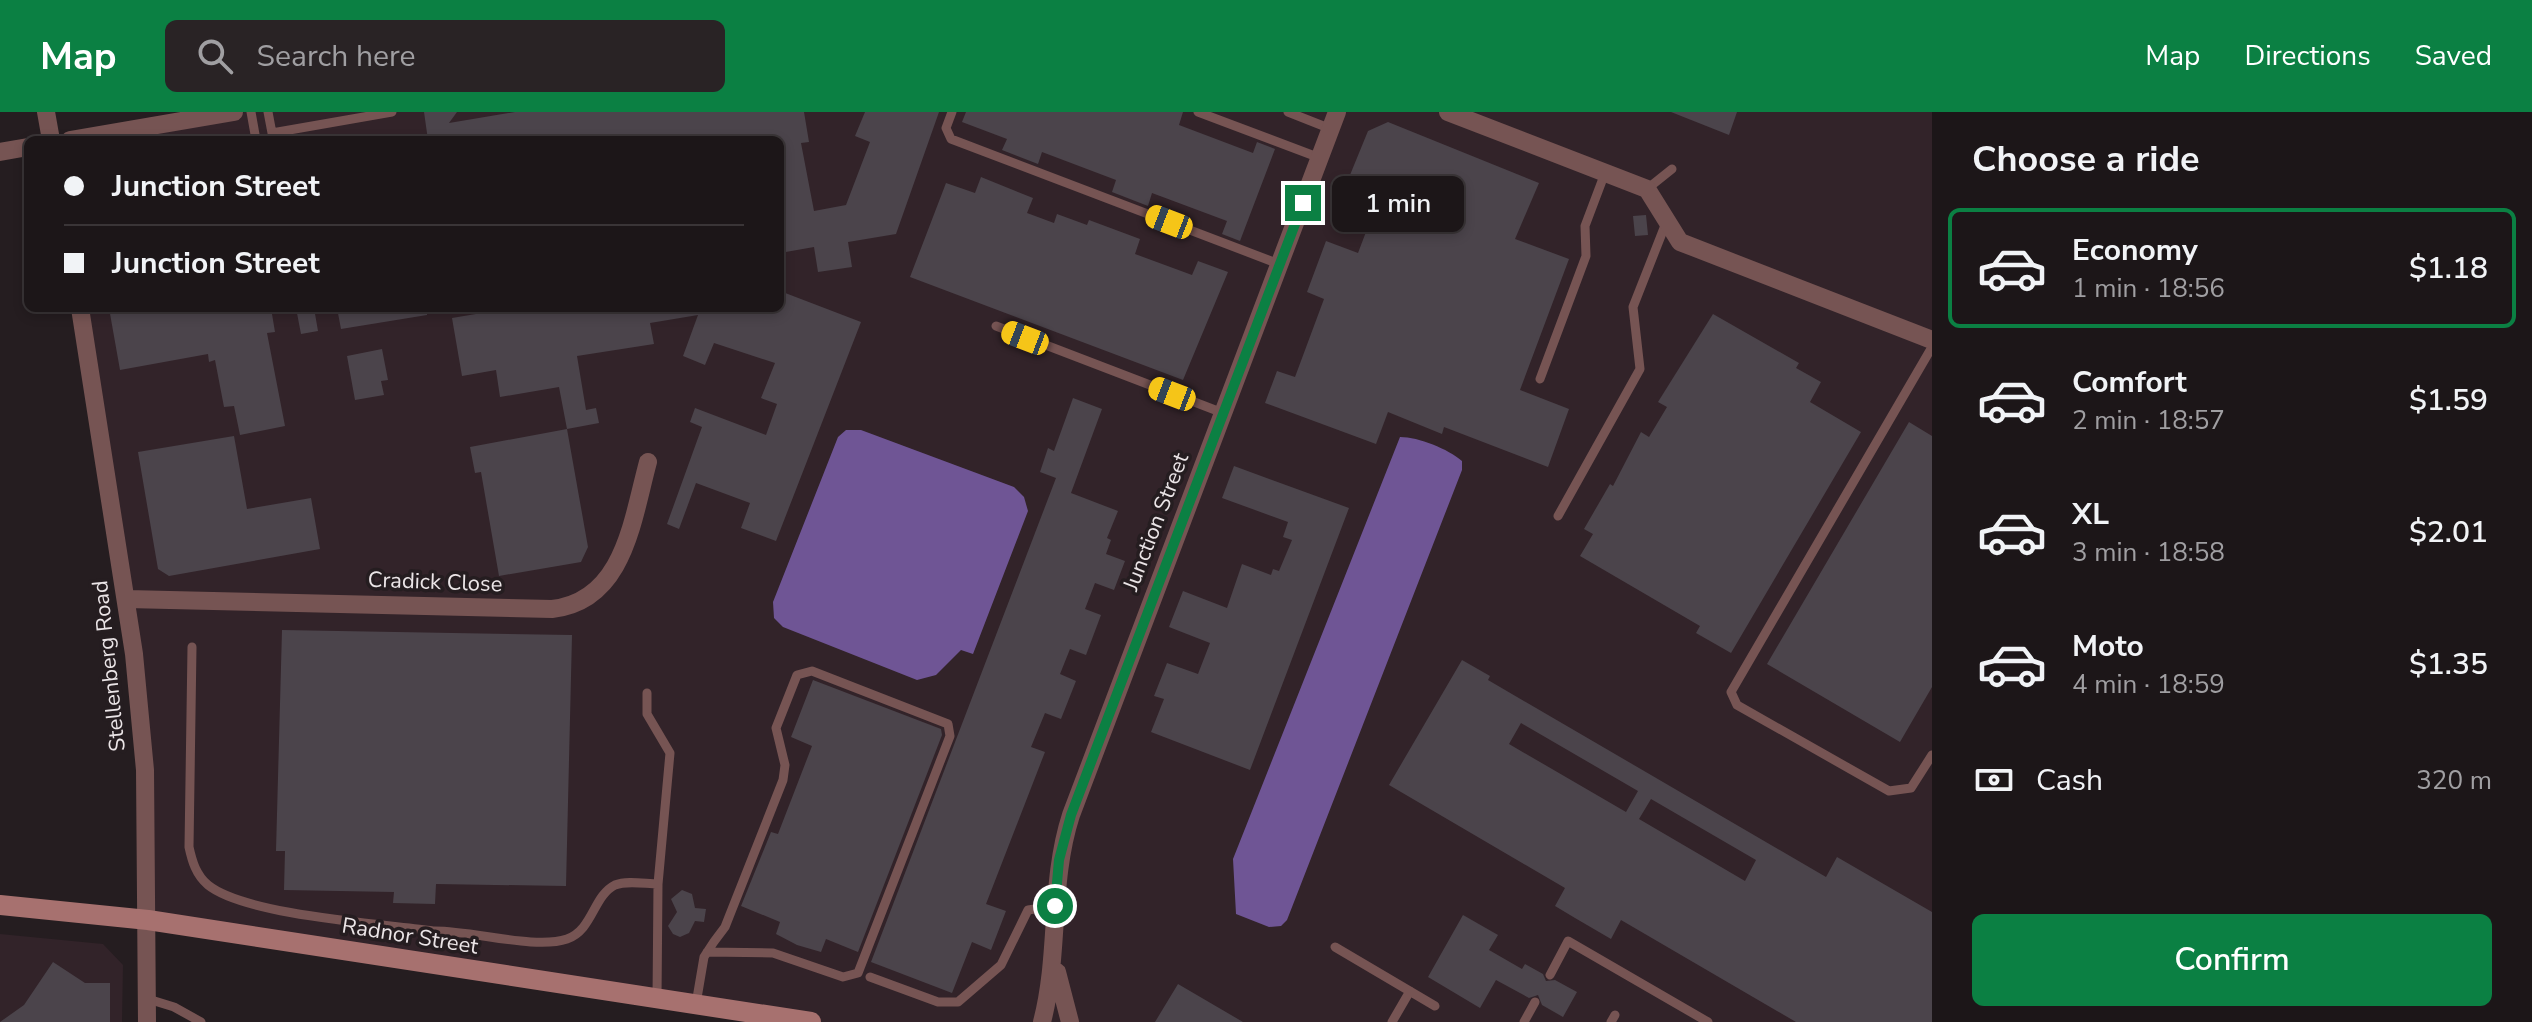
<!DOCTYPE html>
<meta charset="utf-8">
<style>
body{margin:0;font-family:"Nunito Sans",sans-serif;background:#292325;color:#f1f3f6;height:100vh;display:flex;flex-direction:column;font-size:30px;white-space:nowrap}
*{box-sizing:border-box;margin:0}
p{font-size:26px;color:#a09fa2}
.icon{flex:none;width:44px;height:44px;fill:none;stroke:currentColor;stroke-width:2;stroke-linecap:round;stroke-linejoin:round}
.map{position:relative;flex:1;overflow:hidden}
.panel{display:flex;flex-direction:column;background:#1c1618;width:600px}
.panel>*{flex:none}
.top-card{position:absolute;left:24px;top:24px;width:760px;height:176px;border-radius:12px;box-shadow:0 4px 12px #0003,0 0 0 2px #3a3537;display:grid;align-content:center;height:176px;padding:0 40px;background:#1c1618}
.end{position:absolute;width:36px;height:36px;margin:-18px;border:10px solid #0b8043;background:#fff;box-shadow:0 0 0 4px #fff}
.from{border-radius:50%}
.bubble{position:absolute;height:56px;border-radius:12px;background:#1c1618;box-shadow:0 4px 12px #0003,0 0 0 2px #3a3537;font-size:26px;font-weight:600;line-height:56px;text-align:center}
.car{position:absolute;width:24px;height:48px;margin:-24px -12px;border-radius:10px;box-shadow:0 0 6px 2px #0007;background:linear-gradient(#f5c518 24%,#345 0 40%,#f5c518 0 76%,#345 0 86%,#f5c518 0)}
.top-card b{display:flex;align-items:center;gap:28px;height:76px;font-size:30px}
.top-card b+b{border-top:2px solid #3a3537}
.top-card i{width:20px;height:20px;background:#f1f3f6}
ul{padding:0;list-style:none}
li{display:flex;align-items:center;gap:24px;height:120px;margin:0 16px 12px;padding:0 24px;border:4px solid transparent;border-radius:12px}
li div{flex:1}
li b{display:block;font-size:30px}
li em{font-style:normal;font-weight:600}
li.selected{border-color:#0b8043}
li>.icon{width:72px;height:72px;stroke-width:1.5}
h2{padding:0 40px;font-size:36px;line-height:96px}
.pay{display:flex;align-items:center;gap:20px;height:88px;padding:0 40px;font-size:30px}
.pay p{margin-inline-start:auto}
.cta{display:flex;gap:16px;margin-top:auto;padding:16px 40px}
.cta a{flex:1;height:92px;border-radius:12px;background:#0b8043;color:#fff;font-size:32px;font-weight:600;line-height:92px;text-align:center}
header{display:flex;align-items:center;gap:48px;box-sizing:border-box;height:112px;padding:0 40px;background:#0b8043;color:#fff}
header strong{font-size:38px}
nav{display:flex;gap:44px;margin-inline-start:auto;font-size:28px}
.search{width:560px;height:72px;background:#292325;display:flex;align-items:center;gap:20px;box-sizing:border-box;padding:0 28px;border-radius:12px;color:#a09fa2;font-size:30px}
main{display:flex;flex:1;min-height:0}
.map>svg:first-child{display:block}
.built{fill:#322329}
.water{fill:#6f5595}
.building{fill:#4b444b;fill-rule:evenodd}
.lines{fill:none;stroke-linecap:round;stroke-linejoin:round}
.lane{stroke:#765453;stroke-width:9}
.street{stroke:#765453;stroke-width:18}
.secondary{stroke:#a7716f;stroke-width:20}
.route{stroke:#0b8043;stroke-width:10}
.labels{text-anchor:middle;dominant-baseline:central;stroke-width:7;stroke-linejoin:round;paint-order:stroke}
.street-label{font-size:22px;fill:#ebe5e7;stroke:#251d20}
</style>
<header>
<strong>Map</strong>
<div class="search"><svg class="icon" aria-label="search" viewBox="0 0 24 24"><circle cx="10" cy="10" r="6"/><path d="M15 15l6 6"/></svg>Search here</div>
<nav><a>Map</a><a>Directions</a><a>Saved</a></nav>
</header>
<main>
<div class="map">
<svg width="1932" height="910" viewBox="0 0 1932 910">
<rect width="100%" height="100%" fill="#251d20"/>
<!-- built -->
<path class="built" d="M244 0H1932V910H799L150 811 147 659 82 196H780V28H83Z
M0 822 103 832 123 853 122 910H0Z"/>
<!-- water -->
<path class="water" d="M846 318H861L1014 375 1024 385 1028 399 973 542 961 538 936 563 917 568 783 515 774 506 773 490 838 325Z
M1400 325C1419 325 1448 337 1462 349V358L1287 808 1281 814 1269 815 1236 802 1233 747Z"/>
<!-- building -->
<path class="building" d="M424 0H457L449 11 515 0H804L809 30 801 31 814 99 846 93 870 30 855 24 865 0H939L896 122 848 130 852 155 818 160 814 135 780 141V28H428Z
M966 0H1183L1179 13 1253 41 1257 30 1275 37 1240 129 1222 122 1227 109 1152 81 1148 94 1112 80 1116 68 1042 40 1038 52 1002 38 1007 27 962 10Z
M1671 0H1737L1729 23Z
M1388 10 1539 71 1515 127 1569 147 1520 278 1569 297 1548 355 1444 315 1442 322 1388 300 1376 332 1265 291 1277 259 1295 265 1324 187 1307 180 1326 129 1358 141 1383 75 1350 63 1368 19Z
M981 65 1033 86 1027 101 1054 111 1057 102 1087 113 1089 108 1140 127 1135 142 1192 163 1198 149 1228 160 1183 268 910 165 946 71 975 81Z
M1646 103 1648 123 1635 124 1633 104Z
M780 179 861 210 776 429 741 416 750 391 696 371 679 417 667 412 702 315 690 310 695 296 766 323 777 292 761 286 775 251 714 231 705 253 683 244 698 203 650 211 654 232 577 244 586 298 596 296 599 311 567 317 559 275 500 285 496 258 462 264 452 206 511 196H780Z
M109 196H271L275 220 267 221 285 314 240 323 234 294 224 295 215 248 209 250 208 242 120 258Z
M296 196H314L318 219 301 222Z
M337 196H427V203L341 217Z
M1713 202 1799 251 1796 256 1821 270 1810 290 1861 320 1731 541 1696 521 1700 514 1580 444 1593 422 1584 417 1610 372 1613 374 1641 320 1649 325 1667 295 1658 290Z
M382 237 388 268 381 269 384 283 355 288 347 244Z
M1073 286 1102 297 1071 381 1118 399 1107 426 1111 428 1106 442 1125 449 1114 478 1095 471 1085 497 1101 503 1086 543 1070 537 1060 562 1076 569 1061 607 1045 601 1031 635 1045 640 986 792 1006 799 991 838 972 830 952 881 871 850 1056 366 1040 360 1048 336 1054 339Z
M1909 310 1932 324V575L1900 630 1767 552Z
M567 317 588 435 581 450 499 464 481 360 475 361 470 335Z
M234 324 247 397 311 386 320 437 169 464 158 457 138 340Z
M1234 354 1349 396 1250 658 1151 620 1164 587 1154 584 1167 551 1198 562 1210 531 1169 515 1183 479 1227 496 1242 452 1271 463 1273 457 1279 459 1292 428 1283 425 1288 410 1222 386Z
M282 518 572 523 566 774 436 772 435 792 393 791 394 780 284 778 285 739H276Z
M1462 548 1490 564 1488 568 1826 765 1837 745 1932 800V910H1796L1621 808 1611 827 1575 806 1555 794 1565 776 1389 673ZM1521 611 1638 679 1626 700 1509 632ZM1651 687 1756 748 1745 769 1639 707Z
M813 568 941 617 942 623 858 840 826 827 821 840 797 833 776 822 780 810 741 794 771 720 778 722 812 634 791 625Z
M682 778 692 782 695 796 706 797 704 810 695 809 689 821 680 825 673 822 668 814 677 800 671 787Z
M1463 803 1498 823 1489 838 1522 857 1525 852 1543 862 1546 869 1555 868 1577 880 1563 905 1542 893 1538 883 1529 886 1496 868 1480 896 1428 865Z
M53 850 85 871H110V910H0L24 893Z
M1178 872 1243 910H1155Z"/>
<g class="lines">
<!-- lane -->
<path class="lane" d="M251 0 256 28
M268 0 272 21 392 0
M952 0 946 16 951 27 1279 152
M1198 0 1320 46
M1288 0 1331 17
M1647 77 1672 57
M996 214 1223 301
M1932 235 1731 580 1737 593 1889 679 1911 676 1932 643
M1540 267 1586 144 1585 114 1605 61
M1558 404 1640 257 1633 195 1666 111
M192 535 189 735C192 749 196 763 208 773 245 803 381 812 433 819 471 818 535 838 567 827 593 818 593 784 615 773 627 768 646 772 658 772
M647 581V602L670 641 658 772 657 886
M1335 835 1435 894
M1550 863 1568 829 1708 910
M870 865 938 890H958L1001 853 1028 798 1055 794
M148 887 174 895 201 910
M696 892 704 845C710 835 717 825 725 815L783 668 785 653 776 616 797 563 812 559 948 612 950 624 858 861 843 865 773 841 707 840
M1392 910 1410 879
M1524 910 1535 890
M1611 910 1615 903"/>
<!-- street -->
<path class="street" d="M46 0 51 28
M1448 0 1647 77 1680 130 1932 228
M70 28 234 0
M0 40 28 35
M80 196 134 542 145 658 147 910
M127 487 552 497C624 489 632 409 648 350
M1057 860 1070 910
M1042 910C1060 841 1049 771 1071 703L1337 0"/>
<!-- secondary -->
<path class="secondary" d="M0 793 148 808 811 910"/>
</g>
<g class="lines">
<!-- route -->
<path class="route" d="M1055 794 1059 748 1071 703 1303 91"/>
</g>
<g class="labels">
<!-- street labels -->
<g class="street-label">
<text transform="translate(1156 410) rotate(-69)">Junction Street</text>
<text transform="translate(435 470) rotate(2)">Cradick Close</text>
<text transform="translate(109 554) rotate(-96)">Stellenberg Road</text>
<text transform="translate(410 824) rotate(9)">Radnor Street</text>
</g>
</g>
</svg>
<i class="end from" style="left:1055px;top:794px"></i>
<i class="end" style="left:1303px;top:91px"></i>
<div class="bubble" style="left:1332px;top:64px;width:132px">1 min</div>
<i class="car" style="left:1169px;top:110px;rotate:291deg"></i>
<i class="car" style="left:1025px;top:226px;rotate:291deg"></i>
<i class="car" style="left:1172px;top:282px;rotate:291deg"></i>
<div class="top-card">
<b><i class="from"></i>Junction Street</b>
<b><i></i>Junction Street</b>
</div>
</div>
<section class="panel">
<h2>Choose a ride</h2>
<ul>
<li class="selected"><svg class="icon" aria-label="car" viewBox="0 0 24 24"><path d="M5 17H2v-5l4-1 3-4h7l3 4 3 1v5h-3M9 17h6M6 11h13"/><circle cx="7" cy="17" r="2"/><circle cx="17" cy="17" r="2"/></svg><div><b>Economy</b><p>1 min · 18:56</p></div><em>$1.18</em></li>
<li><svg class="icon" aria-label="car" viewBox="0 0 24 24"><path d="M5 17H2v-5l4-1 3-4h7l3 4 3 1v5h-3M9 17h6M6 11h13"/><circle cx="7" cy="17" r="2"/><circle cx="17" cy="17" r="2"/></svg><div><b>Comfort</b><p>2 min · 18:57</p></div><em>$1.59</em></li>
<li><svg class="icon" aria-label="car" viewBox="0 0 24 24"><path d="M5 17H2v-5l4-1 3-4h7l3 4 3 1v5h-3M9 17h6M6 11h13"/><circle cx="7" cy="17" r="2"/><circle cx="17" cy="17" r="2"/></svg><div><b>XL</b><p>3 min · 18:58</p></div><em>$2.01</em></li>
<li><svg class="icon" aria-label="car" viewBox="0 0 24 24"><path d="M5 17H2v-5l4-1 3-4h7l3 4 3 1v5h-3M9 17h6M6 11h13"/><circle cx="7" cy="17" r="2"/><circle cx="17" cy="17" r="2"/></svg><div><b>Moto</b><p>4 min · 18:59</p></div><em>$1.35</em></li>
</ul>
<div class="pay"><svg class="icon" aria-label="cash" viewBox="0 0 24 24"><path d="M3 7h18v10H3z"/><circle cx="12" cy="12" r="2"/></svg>Cash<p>320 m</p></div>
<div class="cta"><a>Confirm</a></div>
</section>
</main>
